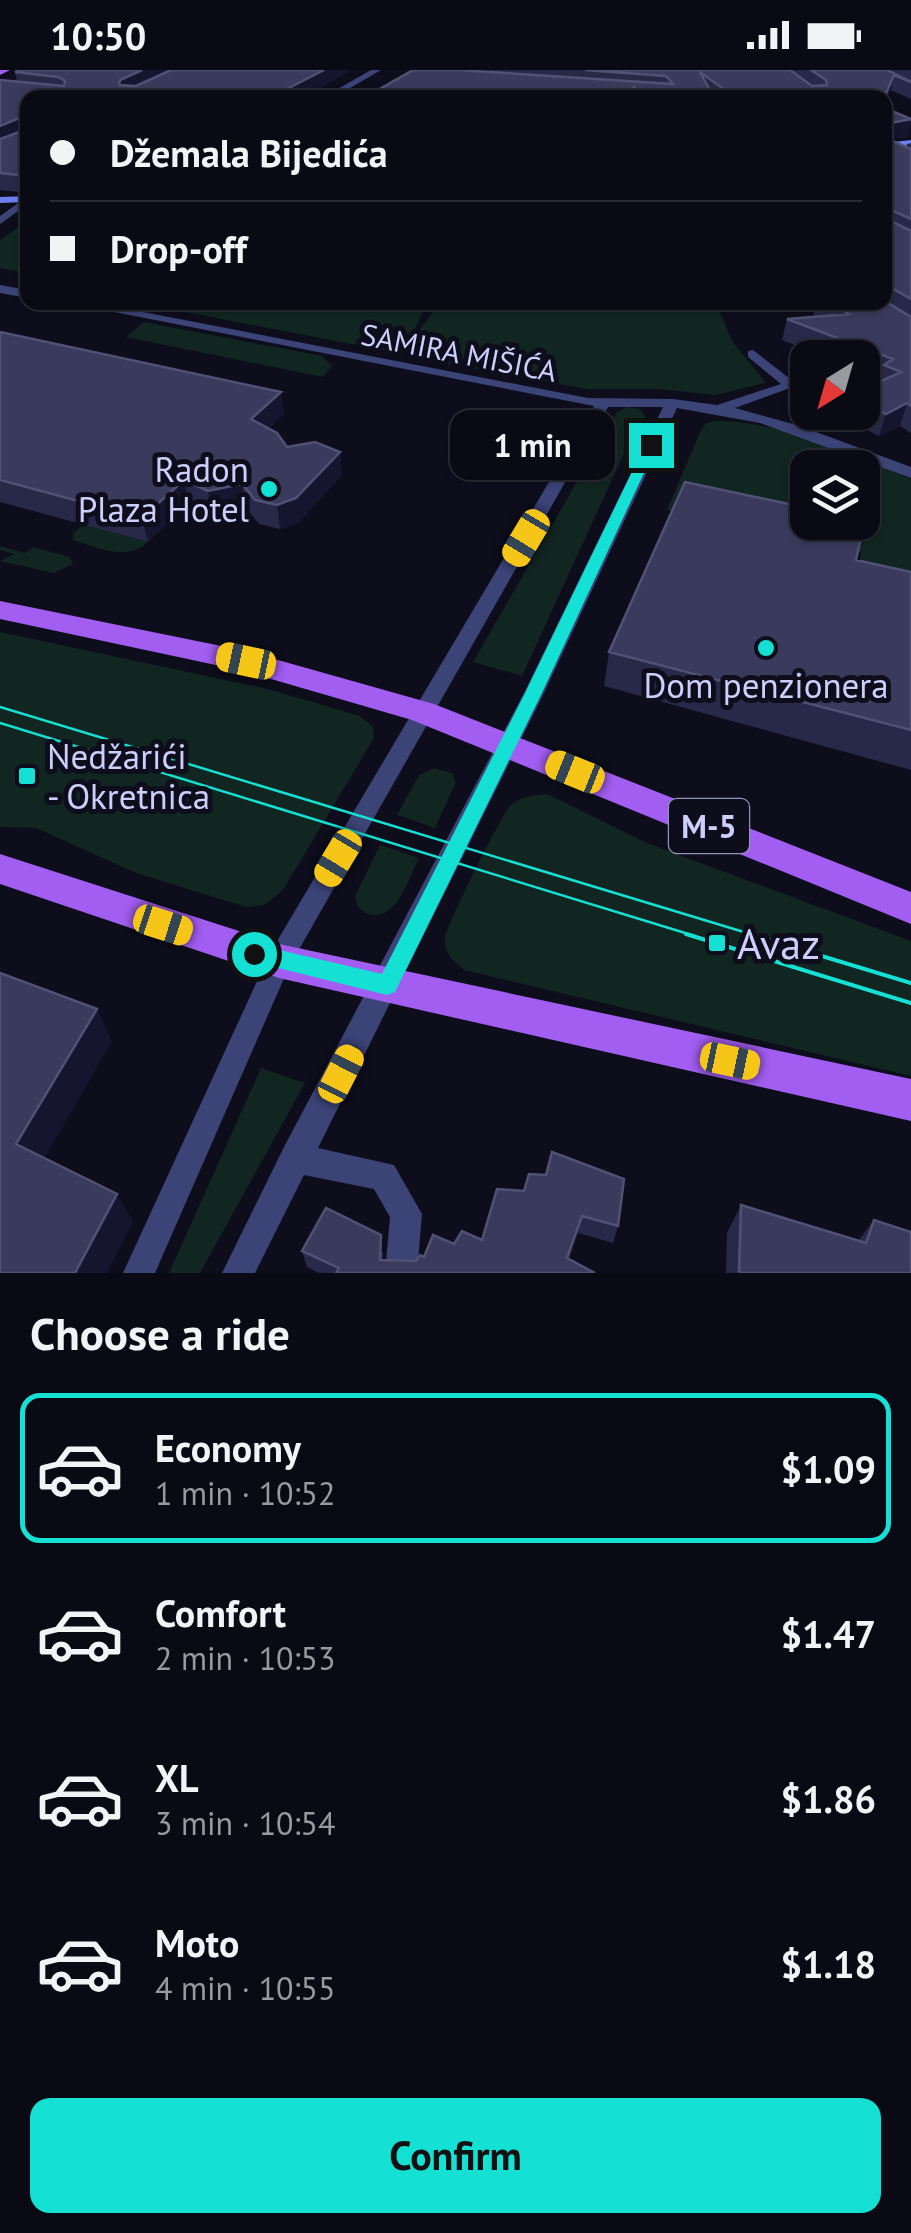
<!DOCTYPE html>
<meta charset="utf-8">
<style>
body{margin:0;font-family:"PT Sans",sans-serif;background:#181822;color:#f1f3f6;height:100vh;display:flex;flex-direction:column;font-size:38px;white-space:nowrap}
*{box-sizing:border-box;margin:0}
p{font-size:32px;color:#999aa0}
.icon{flex:none;width:55px;height:55px;fill:none;stroke:currentColor;stroke-width:2;stroke-linecap:round;stroke-linejoin:round}
.map{position:relative;height:1203px;overflow:hidden}
.drawer{display:flex;flex-direction:column;background:#0a0a15;flex:1}
.drawer>*{flex:none}
.guide{position:absolute;left:20px;top:20px;width:872px;height:220px;border-radius:20px;box-shadow:0 2px 8px #0004,0 0 0 2px #2a2b34;display:grid;align-content:center;height:220px;padding:0 30px;background:#0a0a15}
.needle{width:65px;rotate:217deg}
.fabs{position:absolute;left:790px;top:270px;display:grid;gap:20px}
.fabs a{display:grid;place-items:center;width:90px;height:90px;border-radius:20px;background:#0a0a15;box-shadow:0 2px 8px #0004,0 0 0 2px #2a2b34;font-size:50px}
.end{position:absolute;width:45px;height:45px;margin:-22px;border:12px solid #14e0d3;background:#111;box-shadow:0 0 0 5px #111}
.from{border-radius:50%}
.bubble{position:absolute;height:70px;border-radius:20px;background:#0a0a15;box-shadow:0 2px 8px #0004,0 0 0 2px #2a2b34;font-size:32px;font-weight:600;line-height:70px;text-align:center}
.car{position:absolute;width:30px;height:60px;margin:-30px -15px;border-radius:12px;box-shadow:0 0 8px 2px #0007;background:linear-gradient(#f5c518 24%,#345 0 40%,#f5c518 0 76%,#345 0 86%,#f5c518 0)}
.guide b{display:flex;align-items:center;gap:35px;height:95px;font-size:38px}
.guide b+b{border-top:2px solid #2a2b34}
.guide i{width:25px;height:25px;background:#f1f3f6}
ul{padding:0;list-style:none}
li{display:flex;align-items:center;gap:30px;height:150px;margin:0 20px 15px;padding:0 10px;border:5px solid transparent;border-radius:20px}
li div{flex:1}
li b{display:block;font-size:38px}
li em{font-style:normal;font-weight:600}
li.selected{border-color:#14e0d3}
li>.icon{width:90px;height:90px;stroke-width:1.5}
h2{padding:0 30px;font-size:45px;line-height:120px}
.cta{display:flex;gap:20px;margin-top:auto;padding:20px 30px}
.cta a{flex:1;height:115px;border-radius:20px;background:#14e0d3;color:#111;font-size:40px;font-weight:600;line-height:115px;text-align:center}
.status{display:flex;justify-content:space-between;align-items:center;height:70px;padding:0 50px;background:#0a0a15;direction:ltr}
.status svg{height:28px;fill:currentColor}
.map>svg:first-child{display:block}
.green{fill:#112521;fill-rule:evenodd}
.lines{fill:none;stroke-linecap:round;stroke-linejoin:round}
.street{fill:#3c4377;fill-rule:evenodd}
.secondary{fill:#6c7ef2;fill-rule:evenodd}
.primary{fill:#a25df1;fill-rule:evenodd}
.tram-far1{stroke:#14e0d3;stroke-width:2.5}
.tram{stroke:#14e0d3;stroke-width:4}
.wall{fill:#282848}
.shaded-wall{fill:#16152f}
.building{fill:#3a3a5c;stroke:#515175;stroke-width:2.5}
.route{fill:#14e0d3}
.poi-dot{fill:#14e0d3;stroke:#0d0d1c;stroke-width:4}
.labels{text-anchor:middle;dominant-baseline:central;stroke-width:10;stroke-linejoin:round;paint-order:stroke}
.far-street-label{font-size:30px;fill:#cdcffb;stroke:#0d0d1c}
.shield{fill:#0d0d1c;stroke:#9395b8;stroke-width:2.5}
.shield-label{font-size:32px;font-weight:bold;fill:#cdcffb}
.poi-label{font-size:35px;fill:#cdcffb;stroke:#0d0d1c;text-anchor:end}
.near-poi-label{font-size:42px;fill:#cdcffb;stroke:#0d0d1c;text-anchor:start}
</style>
<div class="status"><b>10:50</b><svg viewBox="0 0 49 12"><path d="M0 12V9h3v3zM5 12V6h3v6zM10 12V3h3v9zM15 12V0h3v12zM26 1h20v11H26zM47 4h2v5h-2z"/></svg></div>
<div class="map">
<svg width="911" height="1203" viewBox="0 0 911 1203">
<rect width="100%" height="100%" fill="#0d0d1c"/>
<!-- green -->
<path class="green" d="M21 155H27V203L0 198V170Z
M157 233V232L427 233 403 284 154 236Z
M439 233H716L732 271 766 313 715 325 659 319H587L408 287 421 258Z
M144 252 322 286 332 296 323 307 126 267Z
M627 337 640 339 646 348 638 353 522 606 473 592 617 342Z
M714 351C776 349 854 385 911 409V532L856 520 861 482 667 440 700 362 705 354ZM808 398H862V452H808Z
M83 454 148 472C126 492 99 478 73 470V464Z
M0 476 25 483 33 477 70 487 73 494 54 503 0 491 14 484 0 480Z
M0 562 268 619 360 646 373 657 374 668 283 820 264 835 246 837 136 803 36 758 0 757Z
M434 698 452 703 456 712 435 758 397 745 419 705Z
M547 724 647 773 911 871V1006L464 900C454 891 443 883 445 868 447 855 502 742 511 735 520 726 535 725 547 724Z
M380 775 419 788C409 807 397 852 369 844 359 841 357 835 355 826Z
M261 998 305 1013 200 1203H169Z"/>
<g class="lines">
<!-- street -->
<path class="street" d="M371 0H381L333 28H322Z
M28 126V134L0 154V146Z
M0 215 28 220V228L0 223Z
M63 232H91L588 328 673 329 717 335 781 314 748 287V281L753 280 798 315 735 338 800 356 911 397V408L760 353 677 338 544 623 318 1078 394 1095 422 1144 417 1203H385L390 1147 374 1119 304 1105 255 1203H222L284 1077 524 623 663 337H608L289 897 155 1203H123L270 883 594 336Z"/>
<!-- secondary -->
<path class="secondary" d="M911 70V76L885 79V73Z
M28 126V132L0 133V127Z"/>
<!-- primary -->
<path class="primary" d="M0 0H10L0 5Z
M0 531 246 581 434 634 911 822V854L412 650 244 601 0 549Z
M0 784 279 874 911 1009V1051L279 908 0 814Z"/>
<!-- tram-far1 -->
<path class="tram-far1" d="M0 637 757 866
M0 653 695 866"/>
<!-- tram -->
<path class="tram" d="M686 864 911 933
M749 864 911 913"/>
</g>
<!-- wall -->
<path class="wall" d="M351 0 308 24 28 28V123L0 120V10L17 12 15 2Z
M489 0H911V29L891 20 885 28H364L489 2Z
M885 38 911 49 908 67 890 69 906 77 907 74 911 73V363L900 356 879 366 843 348 844 342H862V320L879 312 880 308 862 301V288H828L782 270 787 249 813 247 817 232H885Z
M0 262 284 344 268 359 287 377 340 382 342 405 299 452 280 459 259 454 246 438 213 444 189 433 148 472 0 432Z
M856 490 911 502V700L604 616 609 582Z
M497 1119 618 1156 613 1173 578 1163 569 1189 595 1203H319L307 1197 302 1181 383 1182V1190L416 1191 454 1174 482 1170Z
M741 1135 858 1171 874 1150 911 1203H726L727 1163Z"/>
<!-- shaded-wall -->
<path class="shaded-wall" d="M142 0H176L123 25 119 15 120 10Z
M324 0H351L302 28 283 21Z
M894 5 891 20 885 33V28Z
M22 47 27 64 0 74V56Z
M911 51 908 67 885 70 886 54Z
M281 322 284 344 254 372 251 349Z
M907 333 900 356 879 366 886 344Z
M340 382 342 405 299 452 280 459 277 435Z
M184 410 189 433 148 472 142 448Z
M242 414 246 438 213 444 208 421Z
M97 939 112 971 36 1103 16 1074Z
M117 1124 133 1152 107 1203H75Z
M582 1146 578 1163 564 1203 567 1188Z"/>
<!-- building -->
<path class="building" d="M20 0H142L120 10 119 15 136 16 171 0H324L283 21 339 28H28V51L22 47 0 56V10L64 16 65 11 58 7 15 2Z
M413 0H460L673 14 666 6 585 0H790L812 16 827 15 826 10 811 0H887L911 12 894 5 884 28H736L700 2 714 28H638L634 17 629 28H474L421 23 415 28H364Z
M885 38 911 49 886 54 888 69 911 79V149L887 138 889 150 911 161V229L885 214Z
M28 52V106L0 103V69L27 59Z
M885 231 911 247V336L907 333 886 344 862 332V320L901 302 884 295 893 289 787 249 849 244 828 232Z
M0 262 281 322 251 349 277 363 287 377 315 372 340 382 296 428 277 435 255 430 242 414 208 421 184 410 142 448 0 410Z
M685 412 808 438V452H862V449L865 450 856 490 911 502V660L609 582Z
M0 903 97 939 16 1074 117 1124 75 1203H0Z
M552 1082 624 1109 618 1156 582 1146 567 1188 595 1203H336L339 1198 302 1181 326 1138 381 1165 380 1190 416 1191 420 1185 424 1187 433 1165 454 1174 462 1161 482 1170 497 1119 524 1121 529 1104 546 1105Z
M741 1135 866 1173 874 1150 911 1162V1203H742L739 1201Z"/>
<!-- route -->
<path class="route" d="M651 371 657 375 542 623 395 922 387 925 246 890 243 884 246 877 254 874 382 904 525 623 645 375Z"/>
<!-- markers -->
<g class="poi-dot">
<circle cx="269" cy="419" r="10"/>
<circle cx="766" cy="578" r="10"/>
<rect x="17" y="696" width="20" height="20" rx="5"/>
<rect x="707" y="863" width="20" height="20" rx="5"/>
</g>
<g class="labels">
<!-- far-street labels -->
<g class="far-street-label">
<text transform="translate(459 282) rotate(11)">SAMIRA MIŠIĆA</text>
</g>
<!-- shield labels -->
<rect class="shield" x="669" y="729" width="80" height="54" rx="8"/>
<g class="shield-label">
<text x="709" y="756">M-5</text>
</g>
<!-- poi labels -->
<g class="poi-label">
<text x="249" y="399">Radon<tspan x="249" dy="40">Plaza Hotel</tspan></text>
<text x="766" y="615" text-anchor="middle">Dom penzionera</text>
<text x="47" y="686" text-anchor="start">Nedžarići<tspan x="47" dy="40">- Okretnica</tspan></text>
</g>
<!-- near-poi labels -->
<g class="near-poi-label">
<text x="737" y="873">Avaz</text>
</g>
</g>
</svg>
<div class="fabs">
<a><svg class="needle" viewBox="-14 -14 28 28"><path d="M0-13l5 13h-10z" fill="#e53935"/><path d="M0 13l5-13h-10z" fill="#999aa0"/></svg></a>
<a><svg class="icon" aria-label="layers" viewBox="0 0 24 24"><path d="M12 4l9 5-9 5-9-5zM3 14l9 5 9-5"/></svg></a>
</div>
<i class="end from" style="left:254px;top:884px"></i>
<i class="end" style="left:651px;top:375px"></i>
<div class="bubble" style="left:450px;top:340px;width:165px">1 min</div>
<i class="car" style="left:526px;top:468px;rotate:211deg"></i>
<i class="car" style="left:246px;top:591px;rotate:282deg"></i>
<i class="car" style="left:575px;top:702px;rotate:292deg"></i>
<i class="car" style="left:338px;top:788px;rotate:211deg"></i>
<i class="car" style="left:163px;top:855px;rotate:108deg"></i>
<i class="car" style="left:730px;top:991px;rotate:102deg"></i>
<i class="car" style="left:341px;top:1004px;rotate:27deg"></i>
<div class="guide">
<b><i class="from"></i>Džemala Bijedića</b>
<b><i></i>Drop-off</b>
</div>
</div>
<section class="drawer">
<h2>Choose a ride</h2>
<ul>
<li class="selected"><svg class="icon" aria-label="car" viewBox="0 0 24 24"><path d="M5 17H2v-5l4-1 3-4h7l3 4 3 1v5h-3M9 17h6M6 11h13"/><circle cx="7" cy="17" r="2"/><circle cx="17" cy="17" r="2"/></svg><div><b>Economy</b><p>1 min · 10:52</p></div><em>$1.09</em></li>
<li><svg class="icon" aria-label="car" viewBox="0 0 24 24"><path d="M5 17H2v-5l4-1 3-4h7l3 4 3 1v5h-3M9 17h6M6 11h13"/><circle cx="7" cy="17" r="2"/><circle cx="17" cy="17" r="2"/></svg><div><b>Comfort</b><p>2 min · 10:53</p></div><em>$1.47</em></li>
<li><svg class="icon" aria-label="car" viewBox="0 0 24 24"><path d="M5 17H2v-5l4-1 3-4h7l3 4 3 1v5h-3M9 17h6M6 11h13"/><circle cx="7" cy="17" r="2"/><circle cx="17" cy="17" r="2"/></svg><div><b>XL</b><p>3 min · 10:54</p></div><em>$1.86</em></li>
<li><svg class="icon" aria-label="car" viewBox="0 0 24 24"><path d="M5 17H2v-5l4-1 3-4h7l3 4 3 1v5h-3M9 17h6M6 11h13"/><circle cx="7" cy="17" r="2"/><circle cx="17" cy="17" r="2"/></svg><div><b>Moto</b><p>4 min · 10:55</p></div><em>$1.18</em></li>
</ul>
<div class="cta"><a>Confirm</a></div>
</section>
